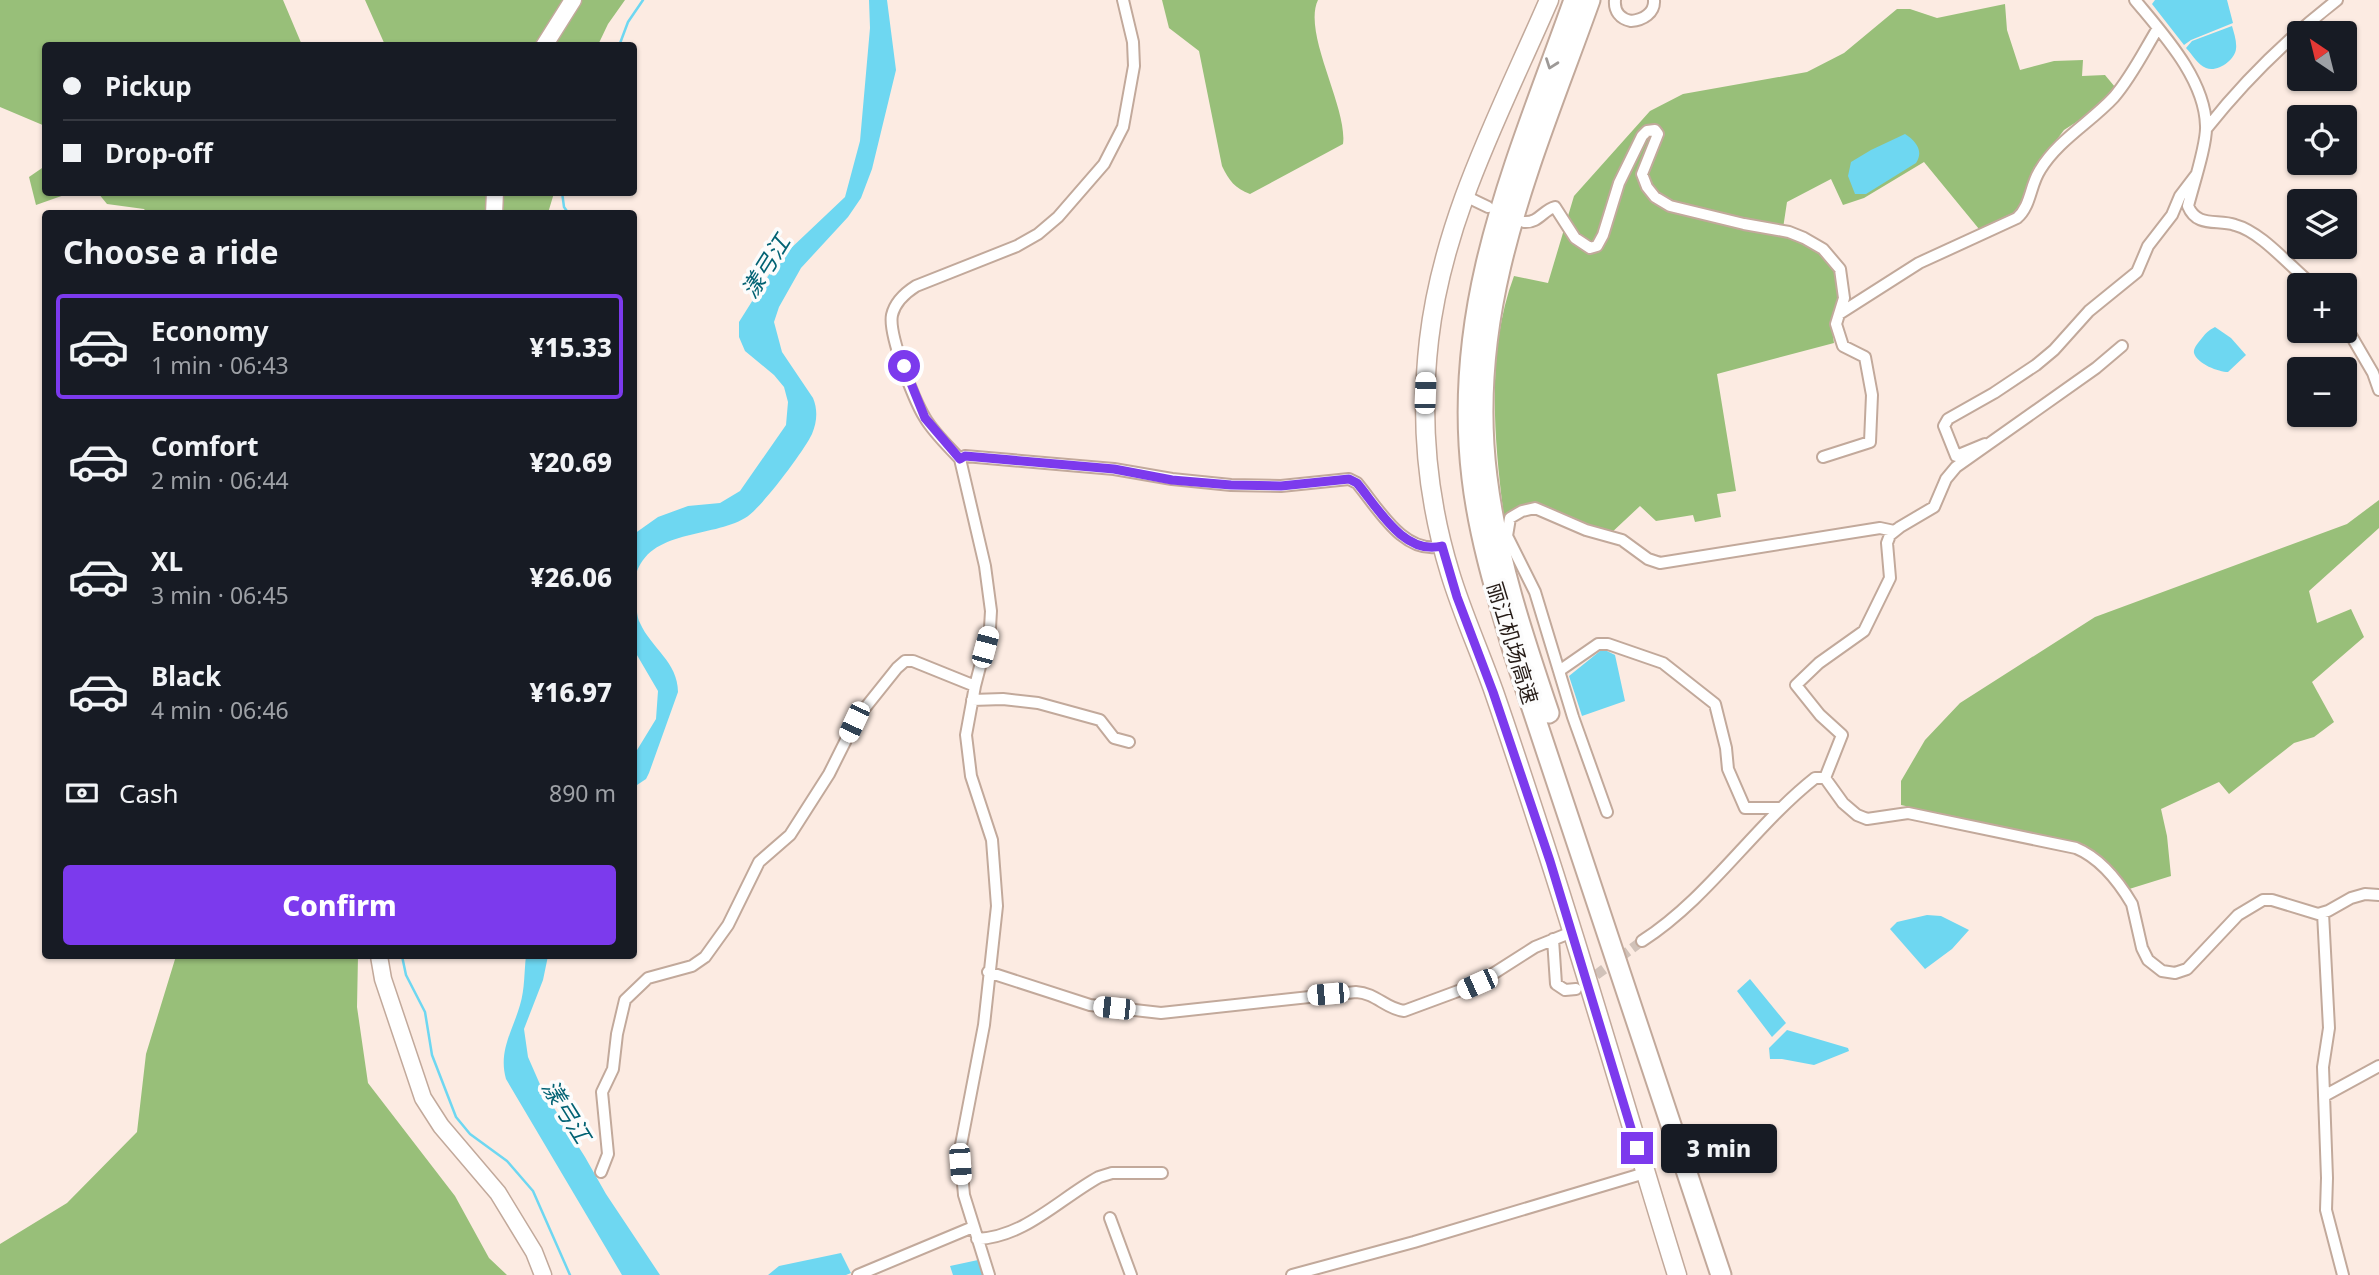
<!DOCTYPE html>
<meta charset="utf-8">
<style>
body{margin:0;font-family:"Noto Sans","Noto Sans SC",sans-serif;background:#242831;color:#f1f3f6;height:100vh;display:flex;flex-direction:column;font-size:26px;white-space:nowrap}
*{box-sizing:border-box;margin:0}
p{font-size:23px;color:#9ea1a6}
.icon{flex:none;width:38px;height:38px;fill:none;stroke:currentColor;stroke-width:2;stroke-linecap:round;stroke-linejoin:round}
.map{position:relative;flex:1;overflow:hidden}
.side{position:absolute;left:42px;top:210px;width:595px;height:749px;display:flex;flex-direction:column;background:#171b24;border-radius:7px;box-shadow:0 2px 5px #0004}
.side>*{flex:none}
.hud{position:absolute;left:42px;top:42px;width:595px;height:154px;border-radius:7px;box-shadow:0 2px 5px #0004;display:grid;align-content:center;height:154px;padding:0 21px;background:#171b24}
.needle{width:46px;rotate:325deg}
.fabs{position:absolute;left:2287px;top:21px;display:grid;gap:14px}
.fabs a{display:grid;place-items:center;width:70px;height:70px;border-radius:7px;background:#171b24;box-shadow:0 2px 5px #0004;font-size:35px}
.end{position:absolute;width:32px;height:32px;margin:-16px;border:9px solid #7c3aed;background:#fff;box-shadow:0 0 0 4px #fff}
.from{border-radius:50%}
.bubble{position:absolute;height:49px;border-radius:7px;background:#171b24;box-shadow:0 2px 5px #0004;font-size:23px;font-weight:800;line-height:49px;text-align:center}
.car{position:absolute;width:21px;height:42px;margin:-21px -10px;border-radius:9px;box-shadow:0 0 5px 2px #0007;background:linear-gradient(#fff 24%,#345 0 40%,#fff 0 76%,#345 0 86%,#fff 0)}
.hud b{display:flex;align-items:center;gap:24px;height:66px;font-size:26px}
.hud b+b{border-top:2px solid #363941}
.hud i{width:18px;height:18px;background:#f1f3f6}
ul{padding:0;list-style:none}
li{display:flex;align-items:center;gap:21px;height:105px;margin:0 14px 10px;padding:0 7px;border:4px solid transparent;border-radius:7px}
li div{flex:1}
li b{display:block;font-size:26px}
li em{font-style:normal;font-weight:800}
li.active{border-color:#7c3aed}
li>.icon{width:63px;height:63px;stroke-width:1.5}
h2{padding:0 21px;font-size:32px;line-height:84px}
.pay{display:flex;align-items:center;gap:18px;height:77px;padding:0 21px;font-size:26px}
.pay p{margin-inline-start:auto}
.action{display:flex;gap:14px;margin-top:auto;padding:14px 21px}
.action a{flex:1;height:80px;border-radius:7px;background:#7c3aed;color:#fff;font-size:28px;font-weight:800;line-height:80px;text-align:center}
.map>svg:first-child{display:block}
.forest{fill:#98bf79}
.water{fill:#6ed7f1}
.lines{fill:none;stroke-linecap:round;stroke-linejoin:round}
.stream{stroke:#6ed7f1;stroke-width:2.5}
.minor-tunnel{stroke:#d1c2b9;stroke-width:10;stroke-dasharray:10 5;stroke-linecap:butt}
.minor-casing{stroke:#c2a99b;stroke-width:14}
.secondary-casing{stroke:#c2a99b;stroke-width:19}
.trunk-casing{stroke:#c2a99b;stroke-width:21}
.motorway-casing{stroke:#c2a99b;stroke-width:23}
.minor{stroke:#fff;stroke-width:10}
.secondary{stroke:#fff;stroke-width:16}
.trunk{stroke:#fff;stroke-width:18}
.motorway{stroke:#fff;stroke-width:19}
.oneway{stroke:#9d9997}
.route{stroke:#7c3aed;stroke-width:9}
.labels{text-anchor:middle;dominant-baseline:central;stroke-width:7;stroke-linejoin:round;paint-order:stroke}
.street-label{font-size:21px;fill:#261c17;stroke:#fcfcfc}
.water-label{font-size:23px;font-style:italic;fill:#026273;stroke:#fcfcfc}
</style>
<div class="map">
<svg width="2379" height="1275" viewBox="0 0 2379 1275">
<rect width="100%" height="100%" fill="#fcebe2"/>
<!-- forest -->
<path class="forest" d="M0 0H283L302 45 46 46 45 126 0 107Z
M365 0H564L536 46 385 45Z
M579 0H625L608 24 598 45 551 46Z
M1162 0H1318C1302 33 1348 108 1343 144L1250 194C1235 188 1229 181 1222 166L1199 51 1169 28Z
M2005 4 2007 30 2020 70 2054 61 2083 60 2082 76 2105 75 2115 87 2095 110 2064 130 2034 170 2019 210 1979 229 1924 162 1864 198 1843 205 1831 179 1787 202 1782 235 1805 242 1831 261 1836 271 1839 307 1831 322 1834 343 1717 374 1736 491 1717 494 1721 517 1695 522 1693 515 1656 521 1640 506 1609 535 1539 505 1527 503 1504 517C1494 439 1486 351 1514 276L1548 283 1574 196 1650 111 1683 94 1807 72 1844 53 1897 9H1910L1937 18Z
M45 166 46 192 70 193 36 205 29 177Z
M98 193H488L487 214 147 213 144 209 107 204Z
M501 193H554L548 213 499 214Z
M2379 500V528L2309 591 2317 623 2351 609 2364 637 2312 682 2334 722 2314 737 2294 743 2229 794 2219 782 2161 809 2167 836 2171 876 2126 890 2099 855 2085 845 1901 805V781L1925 740 1960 703 2095 617 2347 524Z
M176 956H358L357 1007 368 1083 455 1196 489 1258 507 1275H0V1244L67 1203 137 1132 146 1054Z"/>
<!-- water -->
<path class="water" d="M869 0H887L896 70 872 169 861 198 848 217 801 268 779 307 774 322 782 352 813 398C818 410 817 422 812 434 804 451 760 510 745 518 712 538 649 529 636 575 634 582 636 590 636 597 637 605 636 616 640 623 651 648 678 662 678 692L649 773 646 779 634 787V755L656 719 658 691 634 650V534L658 517 688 506 720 503 740 491 786 425 788 402 784 387 774 375 745 351 739 337V322L768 276 788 251 845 197 860 141 870 28Z
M2155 0H2227L2233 23 2191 40 2184 45 2152 4Z
M2232 26C2234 33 2237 42 2236 49 2235 60 2217 73 2206 68 2198 65 2192 54 2186 48L2192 41Z
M1905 134C1916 141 1924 151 1916 163L1866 194H1855L1848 176 1851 162 1871 150Z
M2215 327 2231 338 2246 355 2228 372C2219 372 2197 364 2194 353 2193 348 2199 342 2202 338 2206 333 2209 330 2215 327Z
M1600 651H1607L1615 655 1625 701 1582 716 1569 676Z
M1927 915 1941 916 1969 930 1952 949 1925 969 1890 929 1897 922Z
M526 956H548L543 980 524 1029 528 1057 542 1089 585 1157 606 1194 660 1275H622L506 1079C498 1051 513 1030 520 1005 525 989 524 972 526 956Z
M1750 979 1786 1023 1772 1037 1737 991Z
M1787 1030 1848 1048 1849 1051 1814 1065 1782 1059H1770L1769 1048Z
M841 1253 851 1273 846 1275H768L779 1266Z
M978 1260 983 1275H953L950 1266Z"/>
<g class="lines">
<!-- stream -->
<path class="stream" d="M619 46 628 22 643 0
M562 192 564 207 569 214
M402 956 406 975 425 1012 432 1055 456 1117 470 1134 507 1161 533 1191 570 1275"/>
<!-- minor-tunnel -->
<path class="minor-tunnel" d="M1584 984 1642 941"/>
<defs>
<path id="minor" d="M1615 0C1614 11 1620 19 1631 21 1643 20 1655 13 1654 0
M2135 0C2163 34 2205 79 2206 126 2207 144 2193 186 2188 206 2197 228 2217 219 2235 225 2262 232 2291 268 2313 285
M2207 128C2245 80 2288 38 2337 0
M1463 195 1488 207
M1524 222C1539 223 1543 210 1555 207L1575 238 1590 248 1597 246 1603 235 1619 183 1642 136 1647 131 1655 130 1658 134 1642 174 1647 187 1655 197 1670 206 1744 224 1789 232 1804 238 1823 249 1840 269 1844 298 1836 324 1843 346 1865 357 1872 395 1870 442 1823 457
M1839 314 1919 263 2017 218C2031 206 2030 185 2040 170 2058 140 2091 122 2114 97 2132 76 2144 51 2158 28
M2345 325 2373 373 2379 390
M1985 444 1956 456 1944 426 1948 419 1994 393 2036 365 2054 350 2089 311 2137 272 2148 246 2172 215 2180 196 2196 175
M960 459C948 446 934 433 925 418 914 400 888 334 892 315 895 302 905 293 916 286L1017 246 1038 234 1058 217 1104 164 1123 127 1134 66 1133 42 1123 0
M1559 671 1598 644H1608L1663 663 1715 704 1726 748 1728 769 1745 808H1779
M972 700 1003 699 1038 703 1100 720 1114 738 1129 742
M1825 778 1842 735 1820 715 1796 685 1819 663 1864 631 1890 578 1887 543 1890 535 1900 527 1934 507 1946 479 1956 467 2096 368 2122 346
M1607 812 1573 717 1535 592 1507 536 1510 518 1522 511 1535 508 1586 530 1622 540 1648 559 1660 563 1880 528 1894 531
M2323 913 2329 1028 2323 1067 2327 1178 2326 1210 2343 1275
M1553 939 1556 984 1565 990 1576 989
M1642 941C1709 898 1753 827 1815 778H1825L1843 803 1857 815 1867 819 1908 813 2076 848C2100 858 2119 882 2132 904L2142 948 2148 960 2162 971 2175 973 2187 969 2238 915 2263 900H2272L2318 914 2328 911 2351 898 2365 894 2379 895
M988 972 1090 1005 1161 1013 1356 992C1376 993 1386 1009 1404 1011L1477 984 1535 947 1572 932
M2324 1096 2379 1066
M601 1172 608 1154 602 1092 613 1069 617 1034 625 1000 648 978 692 966 705 957 728 925 759 862 790 835 829 774 857 718 897 668 905 661H913L975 686
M1110 1218 1131 1275
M977 1239C1025 1237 1059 1199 1099 1177L1112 1173H1162
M858 1275 973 1227
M989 1275 964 1195 960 1150 984 1025 997 906 992 840 971 776 966 735 975 686 990 628 991 611 985 566 960 459 965 456 1114 469 1172 479 1231 485 1281 486 1349 479 1357 483C1378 508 1404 556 1442 546
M1292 1275 1414 1242 1645 1173"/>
<path id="secondary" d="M544 46 573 0
M494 214 495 192
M379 956 383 979 423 1098 441 1126 498 1193 534 1252 543 1275"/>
<path id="trunk" d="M1549 0C1501 111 1443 218 1429 340 1420 418 1427 498 1450 573 1462 613 1480 652 1494 692 1511 741 1527 790 1543 839 1590 983 1632 1130 1677 1275"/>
<path id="motorway" d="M1574 0C1517 160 1451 303 1472 478 1479 538 1497 596 1514 654L1721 1275
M1549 713C1523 636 1497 558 1487 477 1465 305 1534 157 1590 0"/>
</defs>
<!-- minor casing -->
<use href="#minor" class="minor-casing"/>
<!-- secondary casing -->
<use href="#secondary" class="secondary-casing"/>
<!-- trunk casing -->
<use href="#trunk" class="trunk-casing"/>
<!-- motorway casing -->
<use href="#motorway" class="motorway-casing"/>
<!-- minor -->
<use href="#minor" class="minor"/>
<!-- secondary -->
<use href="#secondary" class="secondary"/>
<!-- trunk -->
<use href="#trunk" class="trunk"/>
<!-- motorway -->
<use href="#motorway" class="motorway"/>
</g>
<!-- one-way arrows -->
<defs><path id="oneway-chevron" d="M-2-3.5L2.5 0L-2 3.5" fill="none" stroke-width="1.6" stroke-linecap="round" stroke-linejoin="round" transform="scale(1.75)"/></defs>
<use class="oneway" href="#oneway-chevron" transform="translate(1551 64) rotate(110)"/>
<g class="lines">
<!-- route -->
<path class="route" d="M904 366 925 418 960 459 965 456 1114 469 1172 480 1231 485 1281 486 1349 479 1357 483C1378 508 1404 556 1442 546L1457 597 1493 692 1550 861 1637 1148"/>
</g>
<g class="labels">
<!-- street labels -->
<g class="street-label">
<text transform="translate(1513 643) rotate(73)">丽江机场高速</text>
</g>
<!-- water labels -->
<g class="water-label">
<text transform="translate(765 266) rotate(-58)">漾弓江</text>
<text transform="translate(567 1111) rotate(58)">漾弓江</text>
</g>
</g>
</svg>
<div class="fabs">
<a><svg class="needle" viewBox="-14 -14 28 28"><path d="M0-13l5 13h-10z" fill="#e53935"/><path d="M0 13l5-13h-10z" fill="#9ea1a6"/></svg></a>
<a><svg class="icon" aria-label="locate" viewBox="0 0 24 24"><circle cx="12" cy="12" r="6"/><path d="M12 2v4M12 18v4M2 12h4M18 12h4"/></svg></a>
<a><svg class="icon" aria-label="layers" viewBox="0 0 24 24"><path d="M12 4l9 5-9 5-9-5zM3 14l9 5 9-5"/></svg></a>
<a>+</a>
<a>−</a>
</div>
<i class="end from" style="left:904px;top:366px"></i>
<i class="end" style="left:1637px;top:1148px"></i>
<div class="bubble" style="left:1661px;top:1124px;width:116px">3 min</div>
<i class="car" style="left:1425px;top:393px;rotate:2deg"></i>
<i class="car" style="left:985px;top:647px;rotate:15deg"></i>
<i class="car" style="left:854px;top:722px;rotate:205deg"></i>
<i class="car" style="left:1477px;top:984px;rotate:246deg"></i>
<i class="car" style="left:1328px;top:994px;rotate:265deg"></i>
<i class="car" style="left:1114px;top:1008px;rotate:276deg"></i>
<i class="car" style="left:960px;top:1164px;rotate:176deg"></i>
<div class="hud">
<b><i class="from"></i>Pickup</b>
<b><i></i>Drop-off</b>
</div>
<section class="side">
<h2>Choose a ride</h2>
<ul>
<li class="active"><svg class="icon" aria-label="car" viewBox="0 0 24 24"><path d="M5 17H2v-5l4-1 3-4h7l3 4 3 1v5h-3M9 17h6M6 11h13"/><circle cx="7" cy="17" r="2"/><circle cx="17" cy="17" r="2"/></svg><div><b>Economy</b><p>1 min · 06:43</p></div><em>¥15.33</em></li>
<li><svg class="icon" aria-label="car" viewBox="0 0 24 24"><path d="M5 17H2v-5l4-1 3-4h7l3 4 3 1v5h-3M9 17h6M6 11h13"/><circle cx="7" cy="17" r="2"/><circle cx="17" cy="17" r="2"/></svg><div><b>Comfort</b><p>2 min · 06:44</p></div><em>¥20.69</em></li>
<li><svg class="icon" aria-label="car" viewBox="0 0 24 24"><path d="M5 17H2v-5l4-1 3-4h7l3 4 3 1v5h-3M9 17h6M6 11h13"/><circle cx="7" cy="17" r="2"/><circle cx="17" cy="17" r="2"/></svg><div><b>XL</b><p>3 min · 06:45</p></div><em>¥26.06</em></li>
<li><svg class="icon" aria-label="car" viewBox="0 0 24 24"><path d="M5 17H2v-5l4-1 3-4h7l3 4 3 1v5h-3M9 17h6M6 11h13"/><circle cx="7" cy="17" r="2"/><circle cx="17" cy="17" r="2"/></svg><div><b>Black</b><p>4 min · 06:46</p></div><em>¥16.97</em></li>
</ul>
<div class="pay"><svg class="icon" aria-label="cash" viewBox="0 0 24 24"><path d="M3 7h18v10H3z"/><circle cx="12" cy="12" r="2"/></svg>Cash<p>890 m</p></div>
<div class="action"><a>Confirm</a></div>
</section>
</div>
